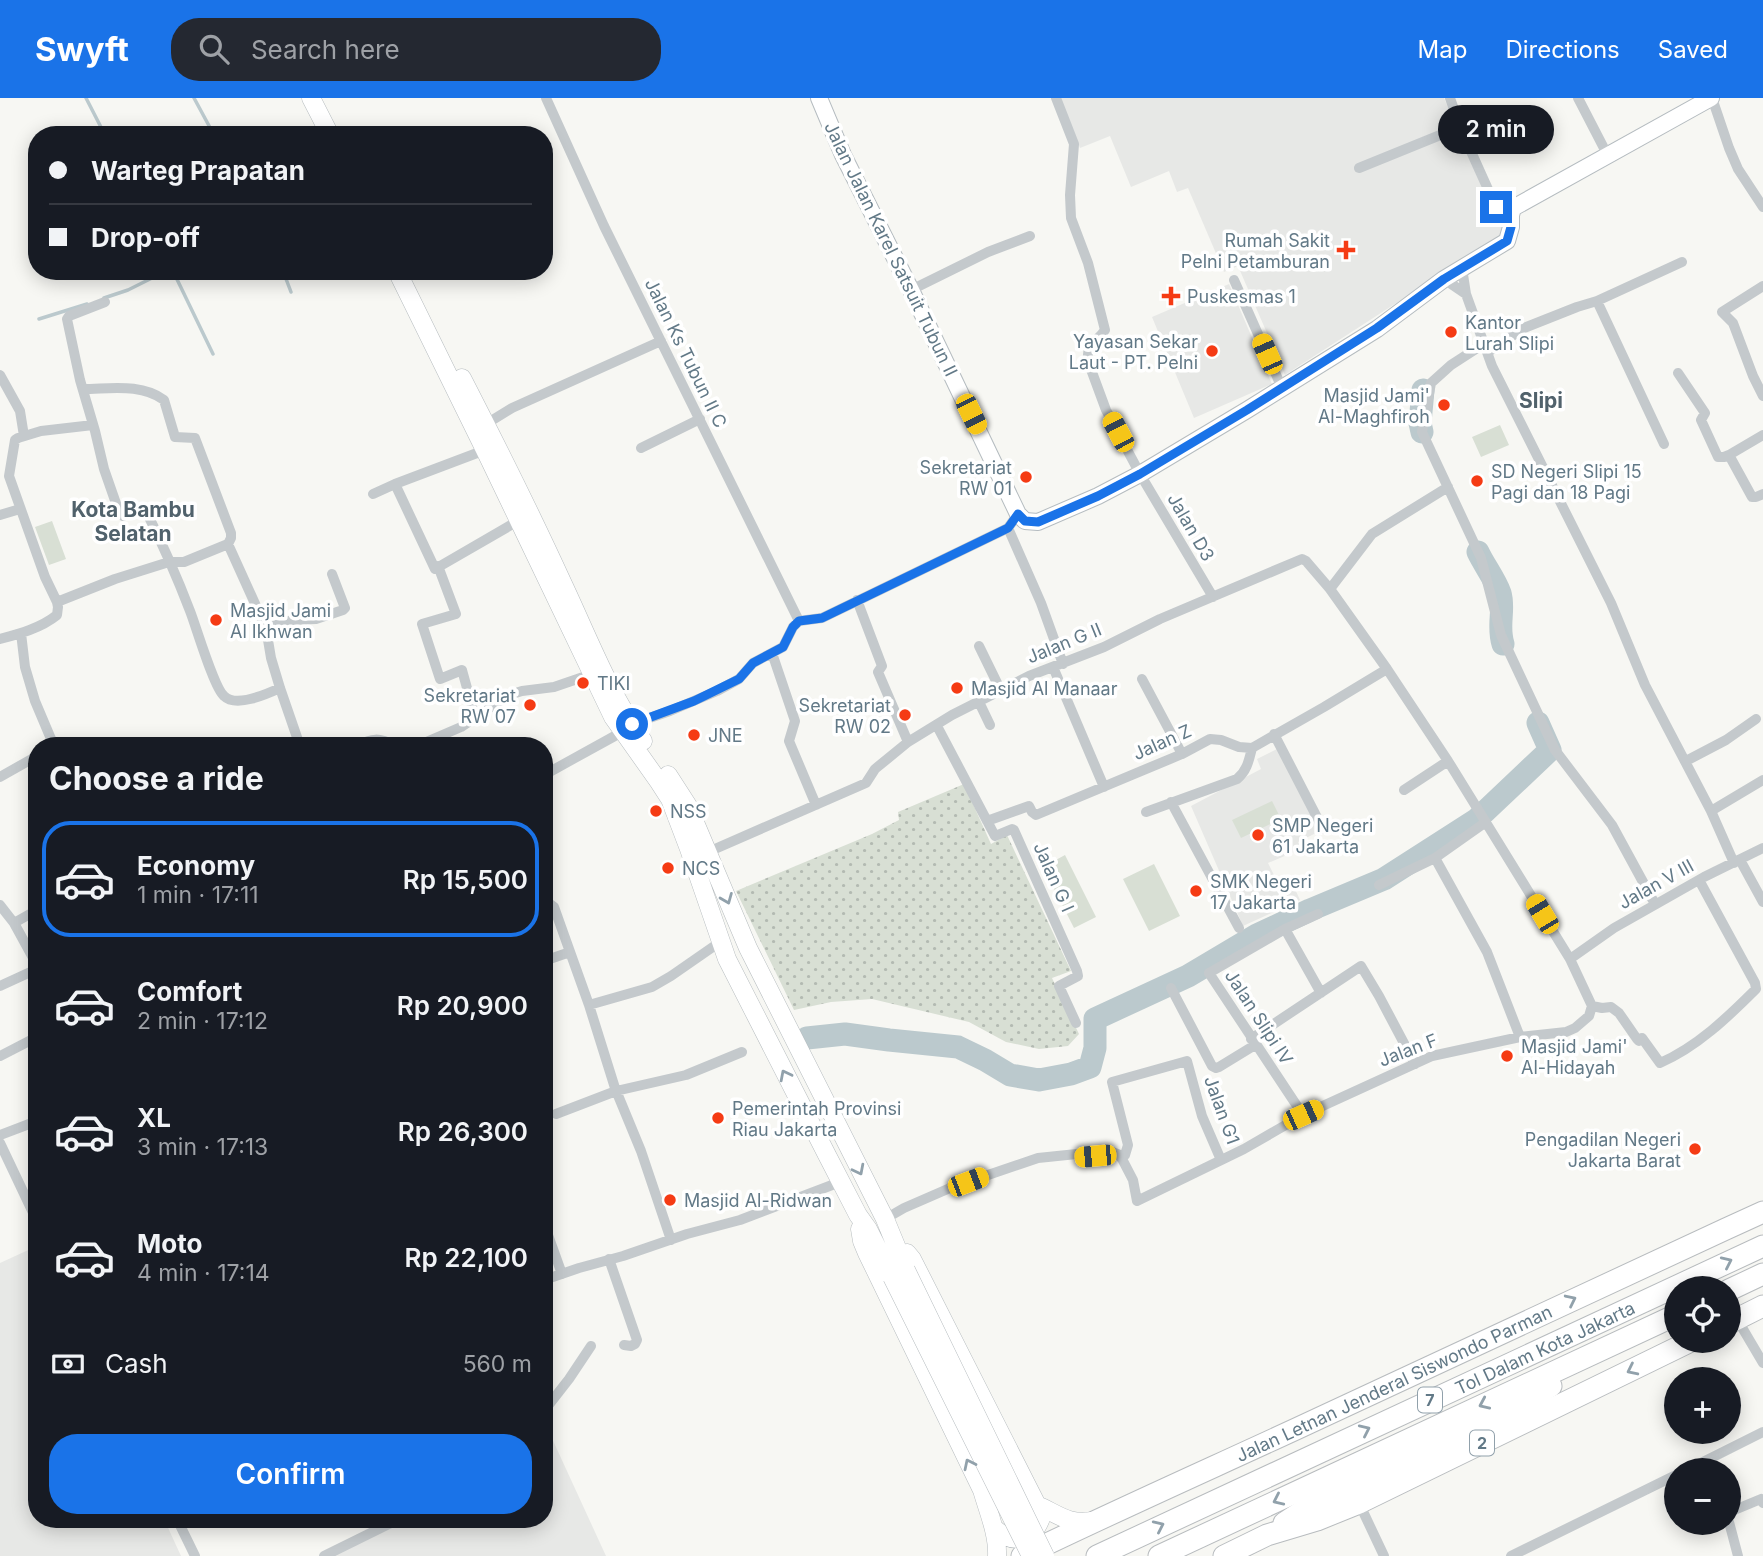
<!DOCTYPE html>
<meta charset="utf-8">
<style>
body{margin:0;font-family:Inter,sans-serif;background:#242831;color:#f1f3f6;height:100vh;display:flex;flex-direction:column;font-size:26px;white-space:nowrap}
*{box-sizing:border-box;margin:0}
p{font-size:23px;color:#9ea1a6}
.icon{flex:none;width:38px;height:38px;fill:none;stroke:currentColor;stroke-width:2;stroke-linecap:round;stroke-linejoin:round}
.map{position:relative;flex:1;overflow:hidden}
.details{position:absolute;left:28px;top:639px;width:525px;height:791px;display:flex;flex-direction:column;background:#171b24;border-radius:28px;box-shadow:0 4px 18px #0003}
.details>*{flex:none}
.top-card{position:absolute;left:28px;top:28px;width:525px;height:154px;border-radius:28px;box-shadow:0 4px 18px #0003;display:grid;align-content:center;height:154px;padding:0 21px;background:#171b24}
.fabs{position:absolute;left:1664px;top:1178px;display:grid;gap:14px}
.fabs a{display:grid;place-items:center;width:77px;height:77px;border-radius:50%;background:#171b24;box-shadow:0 4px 18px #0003;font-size:35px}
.end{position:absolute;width:32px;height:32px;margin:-16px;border:9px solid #1a73e8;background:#fff;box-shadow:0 0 0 4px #fff}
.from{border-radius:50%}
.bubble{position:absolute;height:49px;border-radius:24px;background:#171b24;box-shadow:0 4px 18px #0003;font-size:23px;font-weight:600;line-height:49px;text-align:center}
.car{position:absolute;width:21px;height:42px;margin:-21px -10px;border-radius:9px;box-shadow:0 0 5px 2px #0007;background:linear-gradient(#f5c518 24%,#345 0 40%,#f5c518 0 76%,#345 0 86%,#f5c518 0)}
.top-card b{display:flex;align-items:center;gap:24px;height:66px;font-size:26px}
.top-card b+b{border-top:2px solid #363941}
.top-card i{width:18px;height:18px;background:#f1f3f6}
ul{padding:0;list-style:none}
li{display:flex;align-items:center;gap:21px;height:116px;margin:0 14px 10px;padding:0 7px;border:4px solid transparent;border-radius:28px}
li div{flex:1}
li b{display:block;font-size:26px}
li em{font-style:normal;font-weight:600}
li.selected{border-color:#1a73e8}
li>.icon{width:63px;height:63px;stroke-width:1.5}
h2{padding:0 21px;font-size:32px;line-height:84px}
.pay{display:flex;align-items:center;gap:18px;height:77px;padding:0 21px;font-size:26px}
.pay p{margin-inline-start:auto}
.primary-button{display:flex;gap:14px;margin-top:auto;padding:14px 21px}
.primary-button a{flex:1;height:80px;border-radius:28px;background:#1a73e8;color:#fff;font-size:28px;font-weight:600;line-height:80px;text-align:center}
header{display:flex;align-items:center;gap:42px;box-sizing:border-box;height:98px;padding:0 35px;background:#1a73e8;color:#fff}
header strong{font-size:33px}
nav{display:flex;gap:38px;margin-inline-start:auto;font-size:24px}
.search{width:490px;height:63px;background:#242831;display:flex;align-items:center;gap:18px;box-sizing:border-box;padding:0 24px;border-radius:28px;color:#9ea1a6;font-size:26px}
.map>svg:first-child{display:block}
.built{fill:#e7e8e6}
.grass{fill:url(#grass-dots)}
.garden{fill:#d8dfd4}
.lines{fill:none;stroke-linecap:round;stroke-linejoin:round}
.stream{stroke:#bbc9cd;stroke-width:3.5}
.river{stroke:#bbc9cd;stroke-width:23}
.secondary-casing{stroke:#b5bcc0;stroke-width:18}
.primary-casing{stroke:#b6bcbf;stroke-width:19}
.highway-casing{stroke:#b8bcbf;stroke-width:23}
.street{stroke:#c4c9cc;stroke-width:10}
.secondary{stroke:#fff;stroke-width:16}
.primary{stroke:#fff;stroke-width:18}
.highway{stroke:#fff;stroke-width:21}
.primary-bridge-casing{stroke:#b6bcbf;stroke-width:19;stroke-linecap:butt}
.primary-bridge{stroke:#fff;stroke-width:18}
.oneway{stroke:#91a1ab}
.route{stroke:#1a73e8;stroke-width:9}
.poi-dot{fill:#f53b14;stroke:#fff;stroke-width:2.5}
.labels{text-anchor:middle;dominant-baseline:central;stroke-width:7;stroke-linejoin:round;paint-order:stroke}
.shield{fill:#fff;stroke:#91a1ab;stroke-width:2}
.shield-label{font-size:16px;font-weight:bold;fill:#627987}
.poi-label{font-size:18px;fill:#627987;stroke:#fff;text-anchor:start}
.street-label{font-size:18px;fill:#627987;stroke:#fff}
.quarter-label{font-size:21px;font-weight:bold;fill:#51626c;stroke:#fff}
</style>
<header>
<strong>Swyft</strong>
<div class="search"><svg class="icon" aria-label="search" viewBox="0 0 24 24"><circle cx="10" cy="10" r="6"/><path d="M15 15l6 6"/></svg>Search here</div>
<nav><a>Map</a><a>Directions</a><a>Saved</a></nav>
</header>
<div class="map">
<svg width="1763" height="1458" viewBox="0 0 1763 1458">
<defs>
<pattern id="grass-dots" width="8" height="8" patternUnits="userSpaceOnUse" patternTransform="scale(1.75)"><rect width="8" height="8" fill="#d8dfd4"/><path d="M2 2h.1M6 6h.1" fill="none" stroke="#b3bab2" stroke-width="1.8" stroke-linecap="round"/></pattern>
</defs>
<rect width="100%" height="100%" fill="#f7f7f3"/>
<!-- built -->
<path class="built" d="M1060 0H1444L1495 119 1504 117 1503 136 1285 277 1238 168 1224 174 1188 90 1177 94 1169 73 1131 89 1110 38 1080 50Z
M1229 186 1272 286 1194 320 1152 219Z
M1283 648 1326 730 1298 744 1301 751 1268 765 1277 783 1289 778 1300 802 1243 828 1191 708 1261 671 1257 661Z
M37 1148V1421H164L181 1458H0V1165Z
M544 1323 606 1458H333L408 1421H544Z"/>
<!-- grass -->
<path class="grass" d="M964 686 991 746 1007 737 1071 873 1052 880 1079 936 1068 948 1039 951 1006 944 969 924 872 901 831 904 794 912 736 793 872 736 899 722 898 714Z"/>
<!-- garden -->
<path class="garden" d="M1500 327 1509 347 1481 359 1472 339Z
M52 423 66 461 49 467 35 429Z
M1272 703 1281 721 1241 740 1232 722Z
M1065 757 1096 819 1074 830 1043 769Z
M1154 766 1180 818 1149 833 1123 781Z"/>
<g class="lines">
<!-- stream -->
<path class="stream" d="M86 0 105 37
M194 0 214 37
M173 173 213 256
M283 173 291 194
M104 200 128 192 166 173
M39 221 87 206"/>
<!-- river -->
<path class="river" d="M1422 334 1420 325 1423 292
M1478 454C1484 467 1495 481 1500 495 1505 512 1497 527 1503 546
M807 940 845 936 889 942 958 949 985 962 1010 977 1039 982 1071 976 1090 969 1095 950V921L1188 878 1257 837 1310 812 1384 781 1476 722 1550 652 1538 625"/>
<defs>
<path id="secondary" d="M819 0 843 57 911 192 1018 416 1025 423 1038 424 1098 398 1140 376 1247 312 1377 231 1444 181 1507 143 1511 129V117L1513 110 1711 0"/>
<path id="primary" d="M311 0 330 37
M397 173 485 352 613 619 659 684 670 701 689 751 727 861 828 1059 858 1117 868 1131 892 1179
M462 280C497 348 531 416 563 486 588 539 609 595 643 643
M668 677 688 708 748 850 885 1121 906 1172
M860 1131 862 1143 867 1155 982 1392C988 1413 998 1436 997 1458
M907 1155 912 1161 1042 1417C1034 1443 1013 1448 994 1430
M1037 1407C1058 1416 1068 1427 1092 1423"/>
<g id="highway">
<path d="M1729 1192 1763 1176"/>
<path d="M1729 1225 1763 1208"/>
<path d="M1284 1425 1313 1406 1346 1389 1473 1331 1520 1307 1551 1288"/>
<path id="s1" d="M1022 1458C1113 1414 1205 1373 1296 1331 1452 1258 1607 1185 1763 1114"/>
<path id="s2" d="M1097 1458 1763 1148"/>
<path d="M1159 1458 1676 1217"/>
<path d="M1224 1458 1267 1437 1317 1422 1359 1405 1693 1242"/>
</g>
</defs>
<!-- secondary casing -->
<use href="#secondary" class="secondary-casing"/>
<!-- primary casing -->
<use href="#primary" class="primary-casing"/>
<!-- highway casing -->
<use href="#highway" class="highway-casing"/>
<!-- street -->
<path class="street" d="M546 0 604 128 799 523
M1056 0 1074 46 1070 97 1071 120 1088 165 1105 232C1096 245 1084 247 1089 266L1106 312 1140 376 1213 499
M1450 0 1460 29 1496 109 1503 114 1511 117
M1578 0 1608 58
M1712 0 1729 50 1738 71 1763 109
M1359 70 1460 29
M1462 170 1466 196 1492 268 1611 505 1645 587 1711 713 1734 765
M1444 181 1466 196
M1234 182 1282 290
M1763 188 1722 214 1733 225 1753 278 1763 298
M911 192 988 154 1030 138
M1597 203 1664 346
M105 204 69 218 67 221 80 282 95 333 104 371 119 414 123 418 142 410 146 413C162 445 177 479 190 513 196 528 214 590 224 598 236 610 267 596 280 590
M1485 245 1451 267 1431 285 1422 334 1481 460 1501 537 1555 652 1612 727 1655 806
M1488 254 1524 230 1577 209 1597 203 1682 164
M1678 275 1705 315 1701 322 1718 359H1724L1729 357 1752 399H1756L1763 396
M0 277 20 313 24 338
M83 291C110 291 141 285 164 302L175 339 195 340 231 435V440L228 446 266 530 271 560 280 590 300 648
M486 326 512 310 661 243
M641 350 700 321
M1729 357 1763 337
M395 386 485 352
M373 396 395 386 435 471 518 423
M0 417 20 411
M1008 430 1041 505 1063 566
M438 468 456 516 422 526 440 581 462 572 475 619
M1330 491 1372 436 1448 389
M857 502 882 568 878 574 908 644
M57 504 115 481 169 464H184L228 446
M266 530 292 522 316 521 343 512 345 510 332 476
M21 535 25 569 35 603 54 648
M0 541C19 536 41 530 57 517L58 509 57 504 45 479 9 378 15 342 18 340 41 333 93 327
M979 548 1001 593
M772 555 795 623 789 643 816 707
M1053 569 1104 689
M1142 581 1182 656
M979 604 990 627
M632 626 670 613 717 593 739 581 753 565 783 549 793 529 799 523 822 520 1008 430 1018 416
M937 628 995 738 1012 731 1014 732 1077 873 1078 878 1059 888 1076 925
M1274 636 1323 731
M357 648C372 640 379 639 395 648
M417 648 461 629 509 597 522 593 554 589 592 576
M1686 663 1726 642 1756 621
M544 677 622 634
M0 679 37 658
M1404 692 1448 663
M1171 704 1239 830
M1711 713 1763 682
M1146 714 1237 681C1247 673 1249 662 1252 650
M987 723 1029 708 1032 714 1036 717 1182 656 1210 641 1221 642 1239 649 1252 650 1324 609 1387 571
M708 754 866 685 875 671 908 644 952 617 1029 578 1104 549 1160 521 1302 461 1306 463 1330 491 1387 571 1448 663 1570 861 1592 908 1589 918 1575 930 1566 934 1520 939 1432 958 1303 1017 1244 1051 1137 1103 1133 1082 1120 1057 1112 1054H1096L1038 1060 950 1090 904 1110 885 1121
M1435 760 1487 854 1520 939
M1740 762 1763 804
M1379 787 1435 760 1486 724
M0 807 14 825 37 867
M544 807 550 806 554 809 589 907 615 990 641 1053 671 1142
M14 825 37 812
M1285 831 1321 895
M1570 861 1614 830 1704 779 1763 750
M544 863 570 854
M0 888 37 871
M1171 890 1212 968 1216 970 1219 969 1255 947
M589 907 652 889 671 878 720 844
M1592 908 1602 910 1611 909 1619 915 1637 941 1639 943 1642 940 1660 965C1697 949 1728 919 1756 891L1755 885 1699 782
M1251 941 1361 868 1379 898 1415 966
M0 958 37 939
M556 1016 616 993 686 977 742 954
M1303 1017 1209 875 1285 831 1318 816
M0 1037 37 1023
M0 1045 37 1123
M1121 1060 1125 1057 1128 1047 1112 984 1187 963 1202 1018 1221 1062
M544 1126 562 1176
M609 1161 637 1242 635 1246 631 1248 624 1247
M544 1182 579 1170 623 1158 687 1136 740 1122 840 1084
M1737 1221 1763 1265
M544 1313 569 1281 591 1248
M1687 1372 1763 1334
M1359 1405 1384 1458
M1729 1416 1732 1413 1761 1401 1763 1405
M177 1421 195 1458
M1729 1424 1738 1458
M324 1458 399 1421
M1511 1458 1676 1377"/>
<!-- secondary -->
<use href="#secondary" class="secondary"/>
<!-- primary -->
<use href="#primary" class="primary"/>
<!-- highway -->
<use href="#highway" class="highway"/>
<defs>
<path id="primary-bridge" d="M906 1172 1045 1458
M892 1179 1031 1458"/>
</defs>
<!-- primary-bridge casing -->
<use href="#primary-bridge" class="primary-bridge-casing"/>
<!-- primary-bridge -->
<use href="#primary-bridge" class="primary-bridge"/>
</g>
<!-- one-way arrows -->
<defs><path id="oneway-chevron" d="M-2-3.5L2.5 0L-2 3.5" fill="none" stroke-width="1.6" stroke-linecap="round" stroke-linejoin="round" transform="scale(1.75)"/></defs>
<g class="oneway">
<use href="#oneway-chevron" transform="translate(727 801) rotate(68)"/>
<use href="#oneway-chevron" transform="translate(785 977) rotate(-117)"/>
<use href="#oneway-chevron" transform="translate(859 1072) rotate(63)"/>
<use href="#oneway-chevron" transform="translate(1727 1164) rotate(-25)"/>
<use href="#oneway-chevron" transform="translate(1571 1202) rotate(-26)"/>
<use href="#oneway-chevron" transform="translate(1632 1272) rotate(154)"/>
<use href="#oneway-chevron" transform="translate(1484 1306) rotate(156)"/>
<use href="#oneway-chevron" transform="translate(1365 1332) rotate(-25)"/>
<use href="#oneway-chevron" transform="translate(969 1366) rotate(-116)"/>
<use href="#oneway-chevron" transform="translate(1278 1402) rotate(155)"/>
<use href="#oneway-chevron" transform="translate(1159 1428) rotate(-25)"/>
</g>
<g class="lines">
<!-- route -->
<path class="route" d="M632 626 694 603 739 581 753 565 783 549 793 529 799 523 822 520 1008 430 1018 416 1025 423 1038 424 1098 398 1140 376 1247 312 1377 230 1444 181 1507 143 1511 129V117L1503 114 1496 109"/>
</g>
<!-- markers -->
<g class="poi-dot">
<path d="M1342.5 141.5h7v7h7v7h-7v7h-7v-7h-7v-7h7z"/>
<path d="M1167.5 187.5h7v7h7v7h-7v7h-7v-7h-7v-7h7z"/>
<circle cx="1451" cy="234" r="7"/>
<circle cx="1212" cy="253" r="7"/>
<circle cx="1444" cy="307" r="7"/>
<circle cx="1026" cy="379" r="7"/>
<circle cx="1477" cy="383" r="7"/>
<circle cx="216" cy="522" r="7"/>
<circle cx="583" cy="585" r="7"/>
<circle cx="957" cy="590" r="7"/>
<circle cx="530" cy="607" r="7"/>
<circle cx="905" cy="617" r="7"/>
<circle cx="694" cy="637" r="7"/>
<circle cx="656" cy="713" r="7"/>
<circle cx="1258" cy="737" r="7"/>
<circle cx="668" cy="770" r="7"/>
<circle cx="1196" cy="793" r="7"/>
<circle cx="1507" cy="958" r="7"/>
<circle cx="718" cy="1020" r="7"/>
<circle cx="1695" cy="1051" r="7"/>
<circle cx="670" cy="1102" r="7"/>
</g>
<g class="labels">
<!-- shield labels -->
<g class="shield">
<rect x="1418" y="1289.5" width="24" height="25" rx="5"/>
<rect x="1470" y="1332.5" width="24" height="25" rx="5"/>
</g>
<g class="shield-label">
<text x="1430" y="1302">7</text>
<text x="1482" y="1345">2</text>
</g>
<!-- poi labels -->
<g class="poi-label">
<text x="1330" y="142" text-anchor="end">Rumah Sakit<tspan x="1330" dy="21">Pelni Petamburan</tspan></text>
<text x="1187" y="198">Puskesmas 1</text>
<text x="1465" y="224">Kantor<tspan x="1465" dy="21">Lurah Slipi</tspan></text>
<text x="1198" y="243" text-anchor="end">Yayasan Sekar<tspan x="1198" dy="21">Laut - PT. Pelni</tspan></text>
<text x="1430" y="297" text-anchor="end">Masjid Jami'<tspan x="1430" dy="21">Al-Maghfiroh</tspan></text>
<text x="1012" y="369" text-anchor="end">Sekretariat<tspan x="1012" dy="21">RW 01</tspan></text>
<text x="1491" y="373">SD Negeri Slipi 15<tspan x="1491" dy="21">Pagi dan 18 Pagi</tspan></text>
<text x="230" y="512">Masjid Jami<tspan x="230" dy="21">Al Ikhwan</tspan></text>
<text x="597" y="585">TIKI</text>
<text x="971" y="590">Masjid Al Manaar</text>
<text x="516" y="597" text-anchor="end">Sekretariat<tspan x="516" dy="21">RW 07</tspan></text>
<text x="891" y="607" text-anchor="end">Sekretariat<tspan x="891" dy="21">RW 02</tspan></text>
<text x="708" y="637">JNE</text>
<text x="670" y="713">NSS</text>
<text x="1272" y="727">SMP Negeri<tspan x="1272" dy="21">61 Jakarta</tspan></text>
<text x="682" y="770">NCS</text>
<text x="1210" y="783">SMK Negeri<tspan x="1210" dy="21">17 Jakarta</tspan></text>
<text x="1521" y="948">Masjid Jami'<tspan x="1521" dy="21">Al-Hidayah</tspan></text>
<text x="732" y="1010">Pemerintah Provinsi<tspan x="732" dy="21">Riau Jakarta</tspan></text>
<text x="1681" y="1041" text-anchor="end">Pengadilan Negeri<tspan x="1681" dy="21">Jakarta Barat</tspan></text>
<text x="684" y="1102">Masjid Al-Ridwan</text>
</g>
<!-- street labels -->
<g class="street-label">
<text transform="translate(891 151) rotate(64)">Jalan Jalan Karel Satsuit Tubun II</text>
<text transform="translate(686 255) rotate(64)">Jalan Ks Tubun II C</text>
<text transform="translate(1191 429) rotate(60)">Jalan D3</text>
<text transform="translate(1064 545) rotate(-22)">Jalan G II</text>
<text transform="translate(1162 644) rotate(-24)">Jalan Z</text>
<text transform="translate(1054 779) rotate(66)">Jalan G I</text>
<text transform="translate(1656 786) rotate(-29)">Jalan V III</text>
<text transform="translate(1259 919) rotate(57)">Jalan Slipi IV</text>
<text transform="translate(1408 952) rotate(-21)">Jalan F</text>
<text transform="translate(1222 1012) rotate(70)">Jalan G1</text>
<text stroke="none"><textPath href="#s2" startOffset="494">Tol Dalam Kota Jakarta</textPath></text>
<text stroke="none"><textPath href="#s1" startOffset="410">Jalan Letnan Jenderal Siswondo Parman</textPath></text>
</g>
<!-- quarter labels -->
<g class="quarter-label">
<text x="1541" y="302">Slipi</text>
<text x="133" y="411">Kota Bambu<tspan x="133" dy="24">Selatan</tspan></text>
</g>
</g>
</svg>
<div class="fabs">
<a><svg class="icon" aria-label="locate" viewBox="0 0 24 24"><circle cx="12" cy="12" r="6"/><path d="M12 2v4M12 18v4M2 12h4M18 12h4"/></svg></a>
<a>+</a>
<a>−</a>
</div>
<i class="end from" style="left:632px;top:626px"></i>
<i class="end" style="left:1496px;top:109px"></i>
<div class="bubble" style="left:1438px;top:7px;width:116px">2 min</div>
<i class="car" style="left:1267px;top:256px;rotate:336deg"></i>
<i class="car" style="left:971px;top:316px;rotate:154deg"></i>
<i class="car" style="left:1118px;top:334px;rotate:332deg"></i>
<i class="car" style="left:1542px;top:816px;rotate:329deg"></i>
<i class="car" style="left:1303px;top:1017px;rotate:66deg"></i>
<i class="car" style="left:1095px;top:1058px;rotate:265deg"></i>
<i class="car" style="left:968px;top:1084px;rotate:69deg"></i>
<div class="top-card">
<b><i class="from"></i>Warteg Prapatan</b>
<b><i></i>Drop-off</b>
</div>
<section class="details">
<h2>Choose a ride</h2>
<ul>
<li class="selected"><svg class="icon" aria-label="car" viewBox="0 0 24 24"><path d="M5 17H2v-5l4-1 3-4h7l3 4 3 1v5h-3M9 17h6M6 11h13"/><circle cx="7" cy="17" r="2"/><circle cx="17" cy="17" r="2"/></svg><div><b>Economy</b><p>1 min · 17:11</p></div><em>Rp 15,500</em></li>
<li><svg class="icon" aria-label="car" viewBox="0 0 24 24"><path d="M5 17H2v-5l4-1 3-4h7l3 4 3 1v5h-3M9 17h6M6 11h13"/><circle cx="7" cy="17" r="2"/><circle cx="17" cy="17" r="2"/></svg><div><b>Comfort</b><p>2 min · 17:12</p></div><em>Rp 20,900</em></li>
<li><svg class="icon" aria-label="car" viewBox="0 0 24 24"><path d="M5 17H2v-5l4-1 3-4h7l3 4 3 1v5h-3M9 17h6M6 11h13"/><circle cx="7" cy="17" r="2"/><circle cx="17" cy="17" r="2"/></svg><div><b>XL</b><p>3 min · 17:13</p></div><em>Rp 26,300</em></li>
<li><svg class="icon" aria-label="car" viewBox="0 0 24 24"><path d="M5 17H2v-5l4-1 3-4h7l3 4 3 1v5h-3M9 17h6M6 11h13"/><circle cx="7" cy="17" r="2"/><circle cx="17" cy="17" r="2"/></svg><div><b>Moto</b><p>4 min · 17:14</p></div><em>Rp 22,100</em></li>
</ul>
<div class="pay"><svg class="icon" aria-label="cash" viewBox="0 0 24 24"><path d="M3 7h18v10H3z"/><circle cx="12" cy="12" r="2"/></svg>Cash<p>560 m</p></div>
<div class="primary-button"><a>Confirm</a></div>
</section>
</div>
